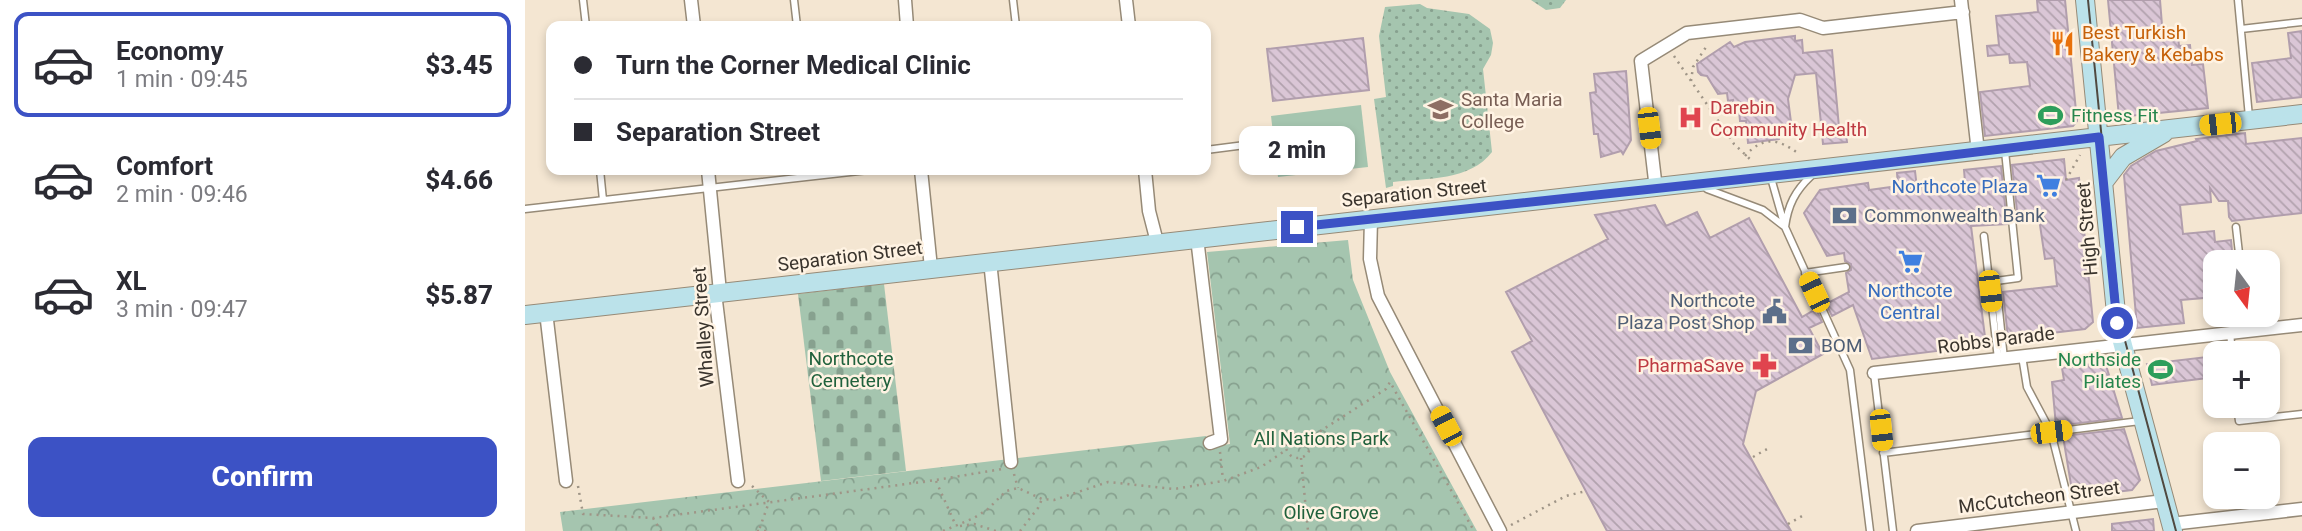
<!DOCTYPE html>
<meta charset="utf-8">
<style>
body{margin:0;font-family:Roboto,sans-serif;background:#f2f2f3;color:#2b2b33;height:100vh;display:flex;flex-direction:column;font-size:26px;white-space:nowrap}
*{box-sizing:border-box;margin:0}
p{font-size:23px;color:#7c7c81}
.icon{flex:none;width:38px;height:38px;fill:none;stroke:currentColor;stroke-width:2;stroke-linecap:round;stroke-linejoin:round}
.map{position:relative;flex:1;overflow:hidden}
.details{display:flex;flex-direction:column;background:#fff;width:525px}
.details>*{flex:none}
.top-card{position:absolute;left:21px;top:21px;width:665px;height:154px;border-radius:14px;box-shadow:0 4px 10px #0003;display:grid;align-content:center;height:154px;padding:0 28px;background:#fff}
.needle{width:46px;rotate:165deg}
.tools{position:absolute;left:1678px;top:250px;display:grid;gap:14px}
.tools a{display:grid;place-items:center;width:77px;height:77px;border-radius:14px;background:#fff;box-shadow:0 4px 10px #0003;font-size:35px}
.end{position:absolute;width:32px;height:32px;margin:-16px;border:9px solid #3c52c5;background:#fff;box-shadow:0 0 0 4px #fff}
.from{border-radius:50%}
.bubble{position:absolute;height:49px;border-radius:14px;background:#fff;box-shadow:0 4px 10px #0003;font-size:23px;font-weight:800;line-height:49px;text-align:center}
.car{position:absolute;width:21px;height:42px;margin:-21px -10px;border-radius:9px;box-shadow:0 0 5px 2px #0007;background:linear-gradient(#f5c518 24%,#345 0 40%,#f5c518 0 76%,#345 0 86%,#f5c518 0)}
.top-card b{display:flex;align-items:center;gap:24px;height:66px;font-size:26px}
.top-card b+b{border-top:2px solid #e1e1e2}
.top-card i{width:18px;height:18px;background:#2b2b33}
ul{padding:12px 0 0;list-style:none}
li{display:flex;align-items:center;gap:21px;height:105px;margin:0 14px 10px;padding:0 14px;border:4px solid transparent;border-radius:14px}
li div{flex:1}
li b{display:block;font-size:26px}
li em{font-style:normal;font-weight:800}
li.active{border-color:#3c52c5}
li>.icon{width:63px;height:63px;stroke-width:1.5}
.cta{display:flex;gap:14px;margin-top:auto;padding:14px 28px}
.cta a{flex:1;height:80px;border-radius:14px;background:#3c52c5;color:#fff;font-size:28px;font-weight:800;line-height:80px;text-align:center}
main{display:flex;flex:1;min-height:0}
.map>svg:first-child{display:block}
.grass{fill:url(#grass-dots)}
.forest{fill:url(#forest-crowns)}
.cemetery{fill:url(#cemetery-stones)}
.pitch{fill:#a5c5af}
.building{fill:url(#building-back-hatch);stroke:#b19ead;stroke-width:2}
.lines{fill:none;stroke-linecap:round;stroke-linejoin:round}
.lane-casing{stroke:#968a77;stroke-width:9}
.street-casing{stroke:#968a77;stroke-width:15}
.secondary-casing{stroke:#968a77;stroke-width:20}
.path{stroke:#9f9587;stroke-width:2.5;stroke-dasharray:2 5;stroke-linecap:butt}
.lane{stroke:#fff;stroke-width:6}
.street{stroke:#fff;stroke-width:12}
.secondary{stroke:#bbe2ea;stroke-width:18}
.tram{stroke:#504940;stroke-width:2}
.route{stroke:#3c52c5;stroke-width:9}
.labels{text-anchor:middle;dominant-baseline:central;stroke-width:5;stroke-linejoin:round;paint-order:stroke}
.food-label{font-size:19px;fill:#c56008;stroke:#fff3e3;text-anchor:start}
.education-label{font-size:19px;fill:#785e54;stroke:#fff3e3;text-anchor:start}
.health-label{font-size:19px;fill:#be3a42;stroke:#fff3e3;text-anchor:start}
.leisure-label{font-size:19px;fill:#27864d;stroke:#fff3e3;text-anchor:start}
.shop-label{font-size:19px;fill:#366cbe;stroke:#fff3e3;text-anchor:end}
.street-label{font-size:19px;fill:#3a342d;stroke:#fff3e3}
.service-label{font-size:19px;fill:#4e5e75;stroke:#fff3e3;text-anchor:start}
.park-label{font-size:19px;fill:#20613c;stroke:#fff3e3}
</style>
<main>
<section class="details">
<ul>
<li class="active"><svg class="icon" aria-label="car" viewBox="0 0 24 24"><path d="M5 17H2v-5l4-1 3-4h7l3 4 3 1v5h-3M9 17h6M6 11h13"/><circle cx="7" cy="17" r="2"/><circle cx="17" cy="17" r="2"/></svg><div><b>Economy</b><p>1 min · 09:45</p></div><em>$3.45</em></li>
<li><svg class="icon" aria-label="car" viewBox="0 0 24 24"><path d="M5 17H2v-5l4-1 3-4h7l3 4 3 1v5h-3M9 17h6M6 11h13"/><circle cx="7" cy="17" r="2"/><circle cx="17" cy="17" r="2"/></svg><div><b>Comfort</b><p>2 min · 09:46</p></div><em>$4.66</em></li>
<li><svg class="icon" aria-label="car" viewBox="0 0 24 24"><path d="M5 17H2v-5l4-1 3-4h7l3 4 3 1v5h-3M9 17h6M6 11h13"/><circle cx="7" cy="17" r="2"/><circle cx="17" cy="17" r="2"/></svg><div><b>XL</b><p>3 min · 09:47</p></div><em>$5.87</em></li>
</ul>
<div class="cta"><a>Confirm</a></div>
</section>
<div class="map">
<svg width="1777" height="531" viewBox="0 0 1777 531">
<defs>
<pattern id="grass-dots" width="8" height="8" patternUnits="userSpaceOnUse" patternTransform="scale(1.75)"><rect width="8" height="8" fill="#a5c5af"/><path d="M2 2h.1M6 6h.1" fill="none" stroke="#87a18f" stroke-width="1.8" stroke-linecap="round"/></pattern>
<pattern id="forest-crowns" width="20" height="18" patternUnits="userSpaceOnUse" patternTransform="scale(1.75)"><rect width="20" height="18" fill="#a5c5af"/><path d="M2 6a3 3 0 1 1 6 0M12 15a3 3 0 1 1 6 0" fill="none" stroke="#87a18f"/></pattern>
<pattern id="cemetery-stones" width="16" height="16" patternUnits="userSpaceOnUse" patternTransform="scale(1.75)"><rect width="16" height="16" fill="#a5c5af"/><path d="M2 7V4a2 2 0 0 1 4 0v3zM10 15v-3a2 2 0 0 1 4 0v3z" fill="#87a18f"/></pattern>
<pattern id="building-back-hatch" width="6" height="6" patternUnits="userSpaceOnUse" patternTransform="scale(1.75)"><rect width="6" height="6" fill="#dac6d6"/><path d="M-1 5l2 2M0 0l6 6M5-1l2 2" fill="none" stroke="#b2a2ae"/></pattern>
</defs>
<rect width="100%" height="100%" fill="#f4e6d2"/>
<!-- grass -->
<path class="grass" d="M1006 0H1041L1035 8 1021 10Z
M895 4 902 8 944 14 965 29 968 43 966 55 958 69 967 152C945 181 902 178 868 182V186L861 188 849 99 861 97 854 36 860 7Z"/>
<!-- forest -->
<path class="forest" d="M823 240 828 280 865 372 952 531H38L35 512 681 436 683 447 705 444 682 252Z"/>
<!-- cemetery -->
<path class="cemetery" d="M359 284 381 471 296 481 273 294Z"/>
<!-- pitch -->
<path class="pitch" d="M836 105 843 167 753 177 746 116Z"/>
<!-- building -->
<path class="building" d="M1512 0H1540L1552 121 1548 126 1460 136 1455 92 1505 86 1502 62 1485 63 1484 54 1463 56 1462 46 1474 45 1471 16 1513 12Z
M1583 0H1635L1637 25H1640L1641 37 1653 36 1654 46 1665 45 1667 65 1678 64 1683 108 1594 117Z
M1777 31V97L1732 102 1727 63 1766 58 1763 33Z
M1270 36V41L1277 40 1278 53 1307 50 1314 127 1320 126 1322 142 1298 144 1291 73 1270 75 1263 99 1267 130 1253 132 1254 139 1223 143 1221 121H1215L1214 110 1209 111 1208 100 1203 101 1202 93 1193 94 1182 76 1176 75 1173 72 1172 64 1205 42 1209 47 1220 42Z
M838 38 844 90 748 101 742 49Z
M1101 71 1106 140 1098 154 1096 151 1076 157 1073 134H1069L1065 93 1071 92 1069 74Z
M1720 133 1721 144 1777 138V213L1707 221 1704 217 1703 201H1694L1685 188 1686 202 1655 205 1658 234 1689 231 1690 242 1706 240 1708 262H1690V297L1656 300 1659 323 1612 328 1599 175 1606 166 1631 151 1672 141 1671 139Z
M1539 159 1541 180 1554 178 1568 322 1560 329 1483 338 1478 292 1532 286 1529 258 1520 259 1514 218 1493 220 1487 165Z
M1476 166 1482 224 1446 226 1461 345 1347 359 1328 305 1307 316 1301 304 1324 292 1321 273 1326 270V264L1320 261 1319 253 1302 256 1279 213 1295 190 1343 183 1344 190 1373 186 1372 173 1390 171 1392 188 1440 182 1439 170Z
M1130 205 1141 226 1172 212 1185 238 1224 218 1277 317 1291 309 1297 322 1284 328 1298 354 1231 391 1218 444 1266 531H1082L987 352 1007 341 981 292 1083 239 1070 215Z
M1690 356V377L1627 385 1622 364Z
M1580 362 1597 418 1531 426 1527 382 1539 380 1537 368Z
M1599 429 1615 480 1607 490 1548 497 1538 436Z
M1628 519 1629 531H1587V524Z"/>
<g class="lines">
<defs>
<path id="lane" d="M58 0 61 26
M269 0 272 26
M488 0 491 26
M1713 0 1724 117
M1716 29 1777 22
M681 150 720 145
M75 170 78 200
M1246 178 1260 227 1325 370 1345 531
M1182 189 1238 210 1260 227C1263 205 1270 191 1286 176
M0 209 343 170
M1711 227 1715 262
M1459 236 1473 359
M1280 273 1321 267
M1721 315 1723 331
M1705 332 1707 354
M1497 356 1502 387 1526 432 1551 531
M1479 359 1471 281 1493 278 1480 151
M1349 373 1368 531
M1712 406 1714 421 1777 414
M1358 453 1615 421"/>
<path id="street" d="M166 0 169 26
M380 0 382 26
M601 0 604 26
M1436 0 1453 152
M183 170 195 292 191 301 213 481
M396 170 406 268
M620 170 624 211 632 242
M1131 189 1116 61 1162 33 1275 20 1298 28 1438 12
M846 219 845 259 853 296 975 531
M672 238 696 439 685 443
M465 261 486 462
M21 312 41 481
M1349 373 1777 325
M1646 524 1777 509
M1392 531 1639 501"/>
<path id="secondary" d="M1560 0 1592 323 1648 531
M1578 183 1598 157 1639 133
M0 315C592 246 1185 185 1777 114"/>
</defs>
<!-- lane casing -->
<use href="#lane" class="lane-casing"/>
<!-- street casing -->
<use href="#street" class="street-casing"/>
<!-- secondary casing -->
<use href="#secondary" class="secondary-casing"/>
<!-- path -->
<path class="path" d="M1149 56 1209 144 1228 162
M1166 81 1168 67 1183 44
M1220 156C1239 135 1254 139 1274 154
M1541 180 1555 155
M761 446a12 12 0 1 1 24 0a12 12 0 1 1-24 0Z
M783 439 861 389 865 382 949 531
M695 452 698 480
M1228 457 1242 449
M776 458 783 531
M489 474 493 488
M411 481 431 526
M53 486 58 514 128 518 411 480 477 469
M227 486 244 502 234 530
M128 518 136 531
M1263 524 1279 515
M986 525 1041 496 1061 491
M435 526 449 524 471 531
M232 531H242
M418 531 449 518 463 509 481 491 493 488 517 499 529 500 583 482 649 489 698 481 736 467 761 450
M495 531 513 508 517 499"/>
<!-- lane -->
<use href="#lane" class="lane"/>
<!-- street -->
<use href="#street" class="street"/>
<!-- secondary -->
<use href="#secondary" class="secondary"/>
<!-- tram -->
<path class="tram" d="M1563 0 1595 322 1651 531"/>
</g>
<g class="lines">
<!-- route -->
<path class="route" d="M772 227 1304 170 1574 137 1592 323"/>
</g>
<!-- icons -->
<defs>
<symbol id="restaurant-bare" viewBox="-9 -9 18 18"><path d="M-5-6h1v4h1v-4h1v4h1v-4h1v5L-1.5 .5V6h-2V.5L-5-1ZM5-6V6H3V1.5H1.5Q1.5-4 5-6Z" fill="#e8710a" stroke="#fff3e3" stroke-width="2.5" paint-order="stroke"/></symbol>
<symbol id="school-bare" viewBox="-9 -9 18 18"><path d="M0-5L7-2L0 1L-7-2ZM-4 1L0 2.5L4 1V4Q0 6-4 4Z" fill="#8d6e63" stroke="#fff3e3" stroke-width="2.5" paint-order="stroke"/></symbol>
<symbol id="stadium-bare" viewBox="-9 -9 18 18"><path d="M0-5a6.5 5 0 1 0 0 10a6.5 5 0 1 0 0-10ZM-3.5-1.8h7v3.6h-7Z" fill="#2e9e5b" stroke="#fff3e3" stroke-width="2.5" paint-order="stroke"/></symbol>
<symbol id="hospital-bare" viewBox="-9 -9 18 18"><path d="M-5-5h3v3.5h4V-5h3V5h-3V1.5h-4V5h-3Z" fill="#e0444e" stroke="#fff3e3" stroke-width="2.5" paint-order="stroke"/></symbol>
<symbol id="supermarket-bare" viewBox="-9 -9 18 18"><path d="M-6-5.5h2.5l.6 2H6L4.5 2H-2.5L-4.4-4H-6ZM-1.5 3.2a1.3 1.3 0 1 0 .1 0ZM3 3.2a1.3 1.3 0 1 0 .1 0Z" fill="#3f7fe0" stroke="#fff3e3" stroke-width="2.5" paint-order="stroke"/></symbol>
<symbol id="bank-bare" viewBox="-9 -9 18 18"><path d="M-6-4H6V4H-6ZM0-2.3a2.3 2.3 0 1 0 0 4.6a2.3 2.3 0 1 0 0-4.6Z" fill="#5c6f8a" stroke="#fff3e3" stroke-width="2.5" paint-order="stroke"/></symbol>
<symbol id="civic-bare" viewBox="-9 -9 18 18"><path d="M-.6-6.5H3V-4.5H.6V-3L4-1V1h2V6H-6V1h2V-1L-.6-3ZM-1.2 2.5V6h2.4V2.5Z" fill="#5c6f8a" stroke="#fff3e3" stroke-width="2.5" paint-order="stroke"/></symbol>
<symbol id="pharmacy-bare" viewBox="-9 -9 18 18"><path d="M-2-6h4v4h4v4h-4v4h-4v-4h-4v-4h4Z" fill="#e0444e" stroke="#fff3e3" stroke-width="2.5" paint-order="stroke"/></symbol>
</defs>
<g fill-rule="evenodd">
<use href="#restaurant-bare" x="1520" y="26" width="35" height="35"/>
<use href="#school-bare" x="898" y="92" width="35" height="35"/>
<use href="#stadium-bare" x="1508" y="98" width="35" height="35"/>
<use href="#hospital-bare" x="1148" y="100" width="35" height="35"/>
<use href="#supermarket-bare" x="1506" y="168" width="35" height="35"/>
<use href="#bank-bare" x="1302" y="198" width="35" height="35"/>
<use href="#supermarket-bare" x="1368" y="244" width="35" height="35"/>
<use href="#civic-bare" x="1232" y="294" width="35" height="35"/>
<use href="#bank-bare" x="1258" y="328" width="35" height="35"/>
<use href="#pharmacy-bare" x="1222" y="348" width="35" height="35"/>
<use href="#stadium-bare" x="1618" y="352" width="35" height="35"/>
</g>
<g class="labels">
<!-- food labels -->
<g class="food-label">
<text x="1557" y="32">Best Turkish<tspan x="1557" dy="22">Bakery &amp; Kebabs</tspan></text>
</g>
<!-- education labels -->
<g class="education-label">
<text x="936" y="99">Santa Maria<tspan x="936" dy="22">College</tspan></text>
</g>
<!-- health labels -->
<g class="health-label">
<text x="1185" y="107">Darebin<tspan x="1185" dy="22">Community Health</tspan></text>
<text x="1219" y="365" text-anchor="end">PharmaSave</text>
</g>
<!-- leisure labels -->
<g class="leisure-label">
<text x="1546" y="115">Fitness Fit</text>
<text x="1616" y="359" text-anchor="end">Northside<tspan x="1616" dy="22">Pilates</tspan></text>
</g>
<!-- shop labels -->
<g class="shop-label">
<text x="1503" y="186">Northcote Plaza</text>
<text x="1385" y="290" text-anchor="middle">Northcote<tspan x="1385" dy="22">Central</tspan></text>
</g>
<!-- street labels -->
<g class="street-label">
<text transform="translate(889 193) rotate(-6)">Separation Street</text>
<text transform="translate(1562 229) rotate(-95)">High Street</text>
<text transform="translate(325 256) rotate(-7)">Separation Street</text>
<text transform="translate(178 327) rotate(-94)">Whalley Street</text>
<text transform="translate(1471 340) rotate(-7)">Robbs Parade</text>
<text transform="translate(1514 497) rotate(-7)">McCutcheon Street</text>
</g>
<!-- service labels -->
<g class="service-label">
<text x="1339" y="215">Commonwealth Bank</text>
<text x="1230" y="300" text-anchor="end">Northcote<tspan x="1230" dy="22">Plaza Post Shop</tspan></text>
<text x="1296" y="345">BOM</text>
</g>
<!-- park labels -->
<g class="park-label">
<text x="326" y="358">Northcote<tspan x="326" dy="22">Cemetery</tspan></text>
<text x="796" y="438">All Nations Park</text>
<text x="806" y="512">Olive Grove</text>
</g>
</g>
</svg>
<div class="tools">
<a><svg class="needle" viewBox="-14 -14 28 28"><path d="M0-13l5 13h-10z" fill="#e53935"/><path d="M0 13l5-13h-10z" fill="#7c7c81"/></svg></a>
<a>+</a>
<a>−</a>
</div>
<i class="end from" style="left:1592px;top:323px"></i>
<i class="end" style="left:772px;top:227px"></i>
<div class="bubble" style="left:714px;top:126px;width:116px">2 min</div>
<i class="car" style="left:1695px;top:124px;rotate:264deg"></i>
<i class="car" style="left:1124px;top:128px;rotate:173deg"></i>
<i class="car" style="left:1465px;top:291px;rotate:174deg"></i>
<i class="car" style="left:1289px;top:292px;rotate:335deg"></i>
<i class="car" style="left:921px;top:426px;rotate:332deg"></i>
<i class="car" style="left:1356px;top:430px;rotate:174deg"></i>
<i class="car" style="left:1526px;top:432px;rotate:83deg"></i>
<div class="top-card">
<b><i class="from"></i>Turn the Corner Medical Clinic</b>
<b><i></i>Separation Street</b>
</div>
</div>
</main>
